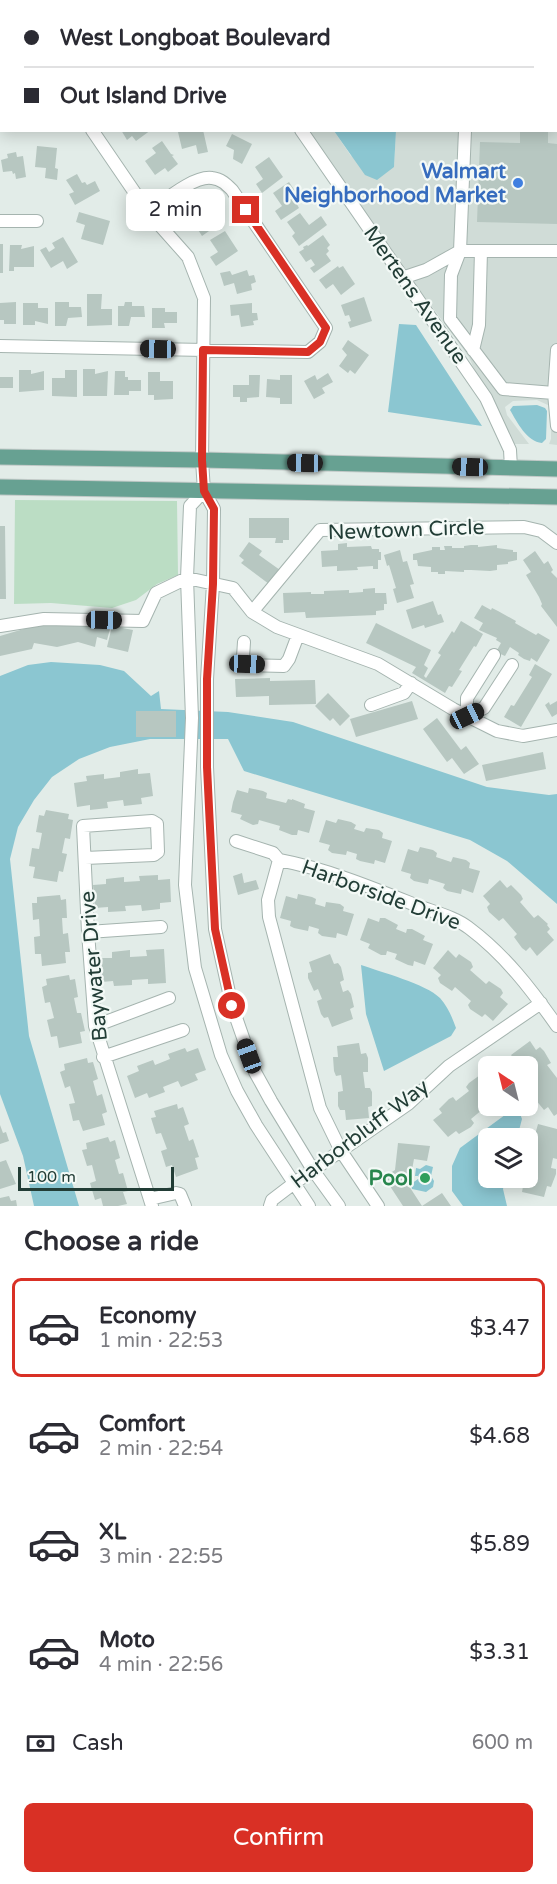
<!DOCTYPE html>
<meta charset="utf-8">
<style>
body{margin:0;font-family:"Varela Round",sans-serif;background:#f2f2f3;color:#2b2b33;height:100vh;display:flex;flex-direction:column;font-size:22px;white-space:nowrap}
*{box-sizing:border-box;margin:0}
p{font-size:20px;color:#7c7c81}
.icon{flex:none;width:33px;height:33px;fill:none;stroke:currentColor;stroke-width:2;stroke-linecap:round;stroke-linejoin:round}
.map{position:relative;height:1206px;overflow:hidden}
.panel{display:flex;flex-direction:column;background:#fff;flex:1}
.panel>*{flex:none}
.banner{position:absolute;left:0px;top:0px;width:558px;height:132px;box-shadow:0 3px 15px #0003;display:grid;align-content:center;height:132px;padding:0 24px;background:#fff}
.needle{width:39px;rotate:325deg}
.controls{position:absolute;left:478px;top:1056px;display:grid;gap:12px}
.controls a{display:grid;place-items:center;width:60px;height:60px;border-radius:9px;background:#fff;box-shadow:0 3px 15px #0003;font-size:30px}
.scale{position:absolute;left:18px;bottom:15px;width:156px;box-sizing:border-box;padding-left:6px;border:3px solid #223d36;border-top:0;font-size:16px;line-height:21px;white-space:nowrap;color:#223d36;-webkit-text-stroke:4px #f3f9f6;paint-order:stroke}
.end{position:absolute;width:27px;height:27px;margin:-14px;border:8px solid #d93025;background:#fff;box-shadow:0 0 0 3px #fff}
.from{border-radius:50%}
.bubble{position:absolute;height:42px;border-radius:9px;background:#fff;box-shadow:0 3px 15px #0003;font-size:20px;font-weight:600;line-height:42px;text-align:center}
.car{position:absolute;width:18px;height:36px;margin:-18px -9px;border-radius:8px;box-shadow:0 0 4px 2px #0007;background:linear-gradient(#222 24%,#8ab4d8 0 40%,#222 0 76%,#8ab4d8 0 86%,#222 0)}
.banner b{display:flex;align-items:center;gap:21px;height:57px;font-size:22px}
.banner b+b{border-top:2px solid #e1e1e2}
.banner i{width:15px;height:15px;background:#2b2b33}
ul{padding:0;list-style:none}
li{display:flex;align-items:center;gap:18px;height:99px;margin:0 12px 9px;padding:0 12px;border:3px solid transparent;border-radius:9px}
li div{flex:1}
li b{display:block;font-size:22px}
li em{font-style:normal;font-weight:600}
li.on{border-color:#d93025}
li>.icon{width:54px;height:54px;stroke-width:1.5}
h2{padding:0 24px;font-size:27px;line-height:72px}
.pay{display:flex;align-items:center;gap:15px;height:66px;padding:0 24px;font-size:22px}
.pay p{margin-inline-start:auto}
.action{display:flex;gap:12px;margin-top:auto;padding:12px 24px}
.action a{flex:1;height:69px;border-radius:9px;background:#d93025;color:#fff;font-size:24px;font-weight:600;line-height:69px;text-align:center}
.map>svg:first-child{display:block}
.built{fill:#d0dcd7}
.green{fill:#bbddc4}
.water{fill:#8bc6d1}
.building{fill:#b7c7c1}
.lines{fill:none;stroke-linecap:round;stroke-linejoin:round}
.minor-casing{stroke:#a5b4af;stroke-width:14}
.major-casing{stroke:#c1c9c7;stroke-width:17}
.minor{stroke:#fff;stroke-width:12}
.major{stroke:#67a192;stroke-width:15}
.route{stroke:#d93025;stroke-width:8}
.shop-dot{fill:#3f7fe0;stroke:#f3f9f6;stroke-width:2}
.leisure-dot{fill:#2e9e5b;stroke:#f3f9f6;stroke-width:2}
.labels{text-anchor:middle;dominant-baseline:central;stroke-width:4.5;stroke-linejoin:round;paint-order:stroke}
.shop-label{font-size:21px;font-weight:bold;fill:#366cbe;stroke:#f3f9f6;text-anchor:end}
.street-label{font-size:21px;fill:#223d36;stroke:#f3f9f6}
.leisure-label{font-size:21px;font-weight:bold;fill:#27864d;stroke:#f3f9f6;text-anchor:end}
</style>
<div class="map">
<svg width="557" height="1206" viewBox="0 0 557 1206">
<rect width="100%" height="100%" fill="#e2ece8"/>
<!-- built -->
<path class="built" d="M527 0H557V445L549 444 551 439V411L550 406 537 400 513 401 505 407 507 415 529 444H513L477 376 469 357 377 232 307 131H334L351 156 394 167 396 131 556 130V2L527 1Z"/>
<!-- green -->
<path class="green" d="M15 500 177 501 178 575 157 584 136 600 112 608 51 603 14 604Z"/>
<!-- water -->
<path class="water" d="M334 131H396L394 167 377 180 365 175Z
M399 324 416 325 482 426 388 412Z
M537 405 545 408 547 411 546 439 542 443C527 442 517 422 510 410L513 406Z
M51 662 100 665 124 671 151 696 159 691 161 709 228 712 293 722 487 787 549 795 557 794V904L507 861 470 840 244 771 228 739H150L110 747 79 759 52 777 34 800 18 827 10 859 29 1036 79 1206H34L23 1156 0 1094V676L28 665Z
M361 965C381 972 426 984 440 998 448 1007 452 1017 456 1028L451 1036 384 1071 366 1014Z
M517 1106 522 1119 517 1138H489V1178H506L503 1189 507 1206H463L452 1191V1166L460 1148Z
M426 1165 433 1167 431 1176 434 1181 433 1187 426 1192 412 1189 411 1184 418 1179V1176H415L416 1168 420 1169Z"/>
<!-- building -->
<path class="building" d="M121 130H151L136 141 132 136 127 140Z
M184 130H203L208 152 198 154 196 145 182 149 178 132Z
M520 130 548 131V143L557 144V224L477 222 480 142 520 143Z
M232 134 252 144 242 164 233 159 234 150 226 146Z
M162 141 171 154 174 155 172 156 178 164 168 172 165 168 155 175 145 161 156 153 152 148Z
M37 146 57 148 55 168 58 169 57 180 45 178 46 168 35 167Z
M16 152 17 157 23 156 26 177 16 179 15 173 13 174 12 171 3 172 1 160 8 158 7 154Z
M269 157 283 177 262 193 256 184 263 179 255 167Z
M77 174 82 183 85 182 87 185 95 181 100 191 75 205 69 194 74 192 66 180Z
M289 182 297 194 293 197 299 208 281 220 275 211 282 206 273 193Z
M207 201 213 211 208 215 216 226 202 236 195 225 191 228 183 218Z
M79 212 110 221 103 245 81 239 85 225 76 222Z
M300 213 309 225 321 216 327 225 299 246 292 236 295 233 287 222Z
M225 231 238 251 216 266 210 257 218 252 210 240Z
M323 235 330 245 327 248 329 251 326 254 331 261 314 273 310 268 315 265 311 259 306 262 299 252 304 249 303 247 307 245 308 246Z
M63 237 78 262 67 269 63 261 51 268 40 250 46 247 49 252 55 248 52 243Z
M0 244H3V273H0Z
M10 245H22L21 249 34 246V267H14V271H9Z
M338 266 339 268 343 266 355 284 341 295 333 284 326 289 319 280Z
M247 270 249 276 254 275 256 282 251 284 252 290 237 294 234 283 224 286 220 273 230 271 232 275Z
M87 294H102L101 309H112V325L87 326Z
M364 297 372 321 350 328 348 322 351 321 349 315 345 316 341 305Z
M16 302V324H4V320H0V303Z
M55 302H69V307H81L82 317 68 318 66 326H55Z
M125 302H132V306H144L145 317H131L129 326H118V306H124Z
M23 303H38V308H48V324L35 321V325H23Z
M252 303V313H257L258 320 253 321 254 325 241 327 239 315 231 316 230 305Z
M152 308H165V312H177V323H164L165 328H152Z
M348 340 369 355 355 374 350 370 348 373 339 366 347 355 342 349Z
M83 369H95V374L108 371 107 396H83Z
M19 370H31V374L44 371V390L19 392Z
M65 370H77V397L52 396V378H65Z
M115 371H125V377H128V380H141V391H129V395H114Z
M148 372H160V381H173V399L154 400V395H148Z
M328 373 333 382 322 388 325 393 314 399 304 381 315 375 317 380Z
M249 375H260L259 397 247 398V402H240V397H233V385H249Z
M280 375H292V404H280V398L266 397 267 379 280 380Z
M0 377H13V388H0Z
M249 518H289V540H283V543H275L276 538H249Z
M0 526H5L6 599H0Z
M249 542 262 551 259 555 280 570 269 584 241 563 244 560 239 556Z
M347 543V547L371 546 372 549H379V552H381V560H378V569H373V566L357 567 358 570 337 571V566L322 567 321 551 338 550V544Z
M471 545H478V547L497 545V548L513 550V552H517V560L508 562V564L497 565V570L490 571 471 570H464V572L445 571V574H438V572H431V567L418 566 417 560H413V554L432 550V547H440V550H445L444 546H452V548H464V546Z
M400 550 403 562 407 561 414 584 410 585 414 598 397 603 393 589 396 588 389 565 387 566 384 555Z
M535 551 544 564 548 561 553 570 551 572 557 578V627L541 606 542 604 539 597 526 575 531 572 523 560Z
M375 588V593H386L387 604H384V610L376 611V615L306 618 305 612 284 613 283 593 311 592V594H324V591L349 590V593L363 592V589Z
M433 601 438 615 441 614 444 622 425 628 424 625 412 629 406 610Z
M482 605 491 610 492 608 498 611 516 621 515 623 536 635 538 633 550 640 537 662 531 658 530 661 524 659 518 655 519 653 510 647 505 656 496 652 501 643 496 640 497 638 479 630 483 623 474 618Z
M461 621 483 634 476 647 474 646 459 670 462 671 452 687 449 686 445 693 412 673 416 667 366 643 376 623 431 650 424 665 428 668 424 676 426 678 441 655 438 653 452 631 454 633Z
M44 623 57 626 86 623 110 629 107 640 97 637 95 647 78 642 57 647 34 643 32 649 0 656V636Z
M112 626 133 630 128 652 107 647Z
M535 664 552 674 521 727 504 717 511 705 514 706 532 677 529 675Z
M270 678V681L315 680 316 704 269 705V696L236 697 235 679Z
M328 693 350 716 340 726 333 718 330 721 315 706Z
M412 701 418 719 356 737 350 719Z
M557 701V714L552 717 545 705 549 702 550 705Z
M136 711H176V737H136Z
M437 718 461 750 466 746 479 764 464 774 452 758 447 762 423 729Z
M543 752 546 769 486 781 482 765Z
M138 769V774L150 773 153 796 141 798 142 804 124 806 123 800 107 802 108 808 90 810V805L77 807 74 783 87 781 86 776 104 774V779L120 777V772Z
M249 788 263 791 267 793 266 798 286 803 288 799 292 800V799L305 804 304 808 315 811 309 833 298 830 297 835H292L279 830 280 826 259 820 258 824 253 825 240 819 242 815 231 812 233 802 237 790 248 793Z
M46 810 69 814 68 819 73 820 70 839 65 838 62 853 67 854 63 872 59 871 57 882 33 878 35 867 29 866 32 848 39 849 42 833 36 832 39 815 44 816Z
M338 819 351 822 356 825 354 829 364 832 366 828 379 830 383 833 382 838 392 841 385 863 375 860 374 864 360 861 356 859 357 854 347 851 346 855 332 853 328 850 330 845 319 842 326 820 336 823Z
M420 847 433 850 437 853 436 857 451 862 453 857 466 860 470 863 469 868 480 871 473 893 462 889 461 894 447 891 443 888 445 884 429 879 428 884 414 881 410 878 411 874 401 871 408 849 418 852Z
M242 873 244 883 256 880 259 889 238 895 233 876Z
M158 875V880L170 879 171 902 160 903V909L142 911 141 905 125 906 126 911 108 912V907L95 908 93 885 106 884V879L124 877V882L140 881 139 876Z
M500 880 507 888 511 885 521 895 523 899 520 902 534 918 538 915 548 924 547 925 550 929 547 932 554 940 537 956 530 947 526 951 522 948 514 937 517 934 503 918 499 921 489 912 487 907 490 904 483 896Z
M298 894 312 897 316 899 315 904 325 907 326 902 340 904 344 907 343 911 354 914 347 936 337 933 336 938 322 936 318 933 319 929 309 926 308 931 294 928 290 926 291 921 280 918 286 896 297 899Z
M60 895 61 900 66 899 67 918H62L63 934 68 933 70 952H65L66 963 42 966 41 954H35L34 937 40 936 39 919 33 920 32 903H37V897Z
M368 918 379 922 380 918H385L398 925 396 929 406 933 407 929H412L425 936 423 940 433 944 425 965 414 961 413 966 408 965 395 959 397 954 387 951 386 955H381L368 948 370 944 360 940Z
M164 949 166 983 148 984V979L132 980V985L114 986 113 981 102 982 101 958H112V952L130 950V957L147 956 146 950Z
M448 950 456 958 459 954 471 962 473 967 470 970 486 984 489 981 501 989 503 993 500 997 508 1004 493 1021 485 1014 482 1017 470 1009 468 1005 471 1001 455 987 452 991 440 983 438 978 441 975 433 968Z
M330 954 334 964 338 963 341 967 344 980 340 982 343 992 348 990 351 994 354 1007 350 1009 353 1019 332 1027 328 1017 324 1018 321 1014 317 1001 322 999 318 989 314 991 308 978V973L312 972 309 962Z
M69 975 70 980 75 979 78 997 74 998 77 1013H81L85 1031 80 1032 82 1043 59 1048 57 1036 51 1037 47 1020 54 1018 50 1002 45 1003 42 987 47 985 46 979Z
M530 1041 536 1050 540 1047 544 1051 551 1063 547 1065 557 1078V1114L554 1116 548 1107 544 1110 535 1099 534 1095 537 1092 528 1079V1066H513L517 1063 511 1055Z
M359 1043 361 1054 366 1053 368 1058V1072H363L365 1088H370L372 1092V1106L368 1107 369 1118 346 1120 345 1110H340L338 1106V1092L343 1091 341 1075 336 1076 334 1071 333 1057H338L337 1046Z
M185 1048 187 1052 198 1048 206 1070 195 1074 198 1080 181 1087 178 1081 163 1087 165 1092 149 1098 147 1093 135 1098 127 1076 139 1071 137 1066 153 1060 155 1065 170 1059 168 1054Z
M87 1058 88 1063 93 1062 98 1079 93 1081 97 1096 102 1094 107 1112 102 1114 105 1125 83 1131 79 1120 73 1121 69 1104 75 1103 70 1086 65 1088 60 1072 65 1070 64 1064Z
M480 1075 483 1079 489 1075V1106H497L486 1112 483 1109 471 1119 474 1123 471 1127 459 1134 456 1131 448 1137 433 1120 442 1113 439 1109 449 1099 453 1097 456 1101 469 1091 466 1087 469 1083Z
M177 1104 178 1109 183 1107 189 1124 184 1126 189 1141 193 1139 199 1157 195 1158 198 1169 176 1177 172 1165 166 1167 161 1151 167 1149 161 1133 156 1134 151 1118 156 1117 154 1111Z
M538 1124 557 1129V1159L553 1158 551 1168 556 1169V1174L551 1187 547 1186 544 1197 522 1192 524 1181 520 1180V1178H528V1163L531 1153 528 1152V1139L531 1134 535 1135Z
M0 1125 3 1133 6 1132 9 1141 0 1144Z
M108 1137 110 1142 115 1140 120 1158 115 1160 119 1174 123 1173 128 1191 123 1192 127 1204 118 1206H103L101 1198 95 1200 90 1183 96 1181 92 1165 87 1166 82 1150 87 1149 86 1143Z
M398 1143 430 1146 427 1161 414 1159 409 1186 422 1206H403L384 1177 395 1170Z
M6 1160 16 1184 0 1189V1162Z
M442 1193 451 1206H422Z
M9 1196 11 1201 16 1200 17 1206H0V1198Z"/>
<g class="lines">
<defs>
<path id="minor" d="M2 0 3 2
M210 0 212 2
M17 2 19 0
M556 122H557
M92 130 148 212 188 257 204 298 202 460 204 491 214 509 213 584 207 679V767L215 929 232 1006 255 1072 271 1101 313 1170 339 1206
M301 130 486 398 510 450 511 468
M0 221H37
M557 251H460L451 275 450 319 503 389 554 393 557 350
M402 278 426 270 460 251 465 130
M0 346 308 352 320 342 326 328 232 190C226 184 221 179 212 178 194 175 163 202 148 212
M473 350 479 325 481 251
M554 393 557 426
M204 491 190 506 187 578 192 718 185 885 195 968 221 1055 237 1091 256 1125 309 1206
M252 612 277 627 378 664 453 709 497 731 523 736 557 730
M0 626 44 619 143 621 156 593 187 578 233 588 252 612 320 530 524 527 541 531 557 543
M244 642 243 657 247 665 284 666 289 659 298 635
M494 655 467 698V716L484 708 512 665
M371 705 404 693 411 683
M236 841 273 853 279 860
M85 858 154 855 158 852 157 824 152 821 83 826 88 932 95 1026 152 1206
M88 932 161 927
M95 1026 169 998
M103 1057 183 1030
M150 1199 176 1193 180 1194 185 1206
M270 1206 272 1200 293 1184 408 1104 449 1066 541 1003
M378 1206 341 1151 320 1108 269 917 268 900 279 860C327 869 373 888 418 906 434 912 455 917 469 928 505 955 531 989 557 1026"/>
<path id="major" d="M0 457 202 460 557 469
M0 487 557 497"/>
</defs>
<!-- minor casing -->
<use href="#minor" class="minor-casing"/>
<!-- major casing -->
<use href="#major" class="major-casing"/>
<!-- minor -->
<use href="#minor" class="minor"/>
<!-- major -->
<use href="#major" class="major"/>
</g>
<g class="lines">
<!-- route -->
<path class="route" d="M232 1006 215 929 207 767V679L213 584 214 509 204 491 202 460 203 350 308 352 320 342 326 328 246 210"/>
</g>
<!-- markers -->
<circle class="shop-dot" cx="518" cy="183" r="6"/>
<circle class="leisure-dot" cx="425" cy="1178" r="6"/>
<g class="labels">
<!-- shop labels -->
<g class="shop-label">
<text x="506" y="171">Walmart<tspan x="506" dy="24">Neighborhood Market</tspan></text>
</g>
<!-- street labels -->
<g class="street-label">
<text transform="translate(415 295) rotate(55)">Mertens Avenue</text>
<text transform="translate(406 530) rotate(-2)">Newtown Circle</text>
<text transform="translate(381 895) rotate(20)">Harborside Drive</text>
<text transform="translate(94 966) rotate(-95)">Baywater Drive</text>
<text transform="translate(360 1134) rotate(-37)">Harborbluff Way</text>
</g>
<!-- leisure labels -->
<g class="leisure-label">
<text x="413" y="1178">Pool</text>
</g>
</g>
</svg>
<div class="controls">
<a><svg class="needle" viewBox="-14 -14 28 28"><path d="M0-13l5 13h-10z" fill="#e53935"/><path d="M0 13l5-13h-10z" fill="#7c7c81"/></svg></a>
<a><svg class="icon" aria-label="layers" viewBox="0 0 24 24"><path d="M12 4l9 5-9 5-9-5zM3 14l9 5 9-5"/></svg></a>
</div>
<div class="scale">100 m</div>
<i class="end from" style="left:232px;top:1006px"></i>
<i class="end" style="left:246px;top:210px"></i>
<div class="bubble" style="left:126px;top:189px;width:99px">2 min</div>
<i class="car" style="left:158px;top:349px;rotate:271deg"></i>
<i class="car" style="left:305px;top:463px;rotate:271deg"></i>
<i class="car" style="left:470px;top:467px;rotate:272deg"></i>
<i class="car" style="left:104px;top:620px;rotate:91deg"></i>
<i class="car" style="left:247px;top:664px;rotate:92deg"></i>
<i class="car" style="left:467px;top:716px;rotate:65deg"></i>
<i class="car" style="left:249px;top:1056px;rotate:340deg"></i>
<div class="banner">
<b><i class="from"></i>West Longboat Boulevard</b>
<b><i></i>Out Island Drive</b>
</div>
</div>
<section class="panel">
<h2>Choose a ride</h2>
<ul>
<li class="on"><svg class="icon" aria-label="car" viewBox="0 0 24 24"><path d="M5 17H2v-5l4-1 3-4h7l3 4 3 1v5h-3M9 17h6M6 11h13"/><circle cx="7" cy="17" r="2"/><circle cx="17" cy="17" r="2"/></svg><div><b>Economy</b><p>1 min · 22:53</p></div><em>$3.47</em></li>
<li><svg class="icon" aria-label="car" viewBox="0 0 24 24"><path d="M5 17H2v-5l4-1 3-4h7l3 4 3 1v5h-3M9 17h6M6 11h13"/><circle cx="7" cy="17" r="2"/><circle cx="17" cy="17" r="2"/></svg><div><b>Comfort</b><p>2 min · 22:54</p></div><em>$4.68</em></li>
<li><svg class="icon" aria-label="car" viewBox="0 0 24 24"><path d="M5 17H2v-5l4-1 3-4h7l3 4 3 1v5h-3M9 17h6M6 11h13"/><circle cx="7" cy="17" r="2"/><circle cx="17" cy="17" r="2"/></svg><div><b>XL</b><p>3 min · 22:55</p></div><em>$5.89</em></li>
<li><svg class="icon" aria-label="car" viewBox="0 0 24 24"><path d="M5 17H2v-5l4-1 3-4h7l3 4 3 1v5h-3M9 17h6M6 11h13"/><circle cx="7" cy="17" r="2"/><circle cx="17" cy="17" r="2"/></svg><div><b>Moto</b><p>4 min · 22:56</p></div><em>$3.31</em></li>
</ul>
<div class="pay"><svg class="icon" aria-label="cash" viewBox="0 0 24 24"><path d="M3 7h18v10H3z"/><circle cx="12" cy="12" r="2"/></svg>Cash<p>600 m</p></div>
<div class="action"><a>Confirm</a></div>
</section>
